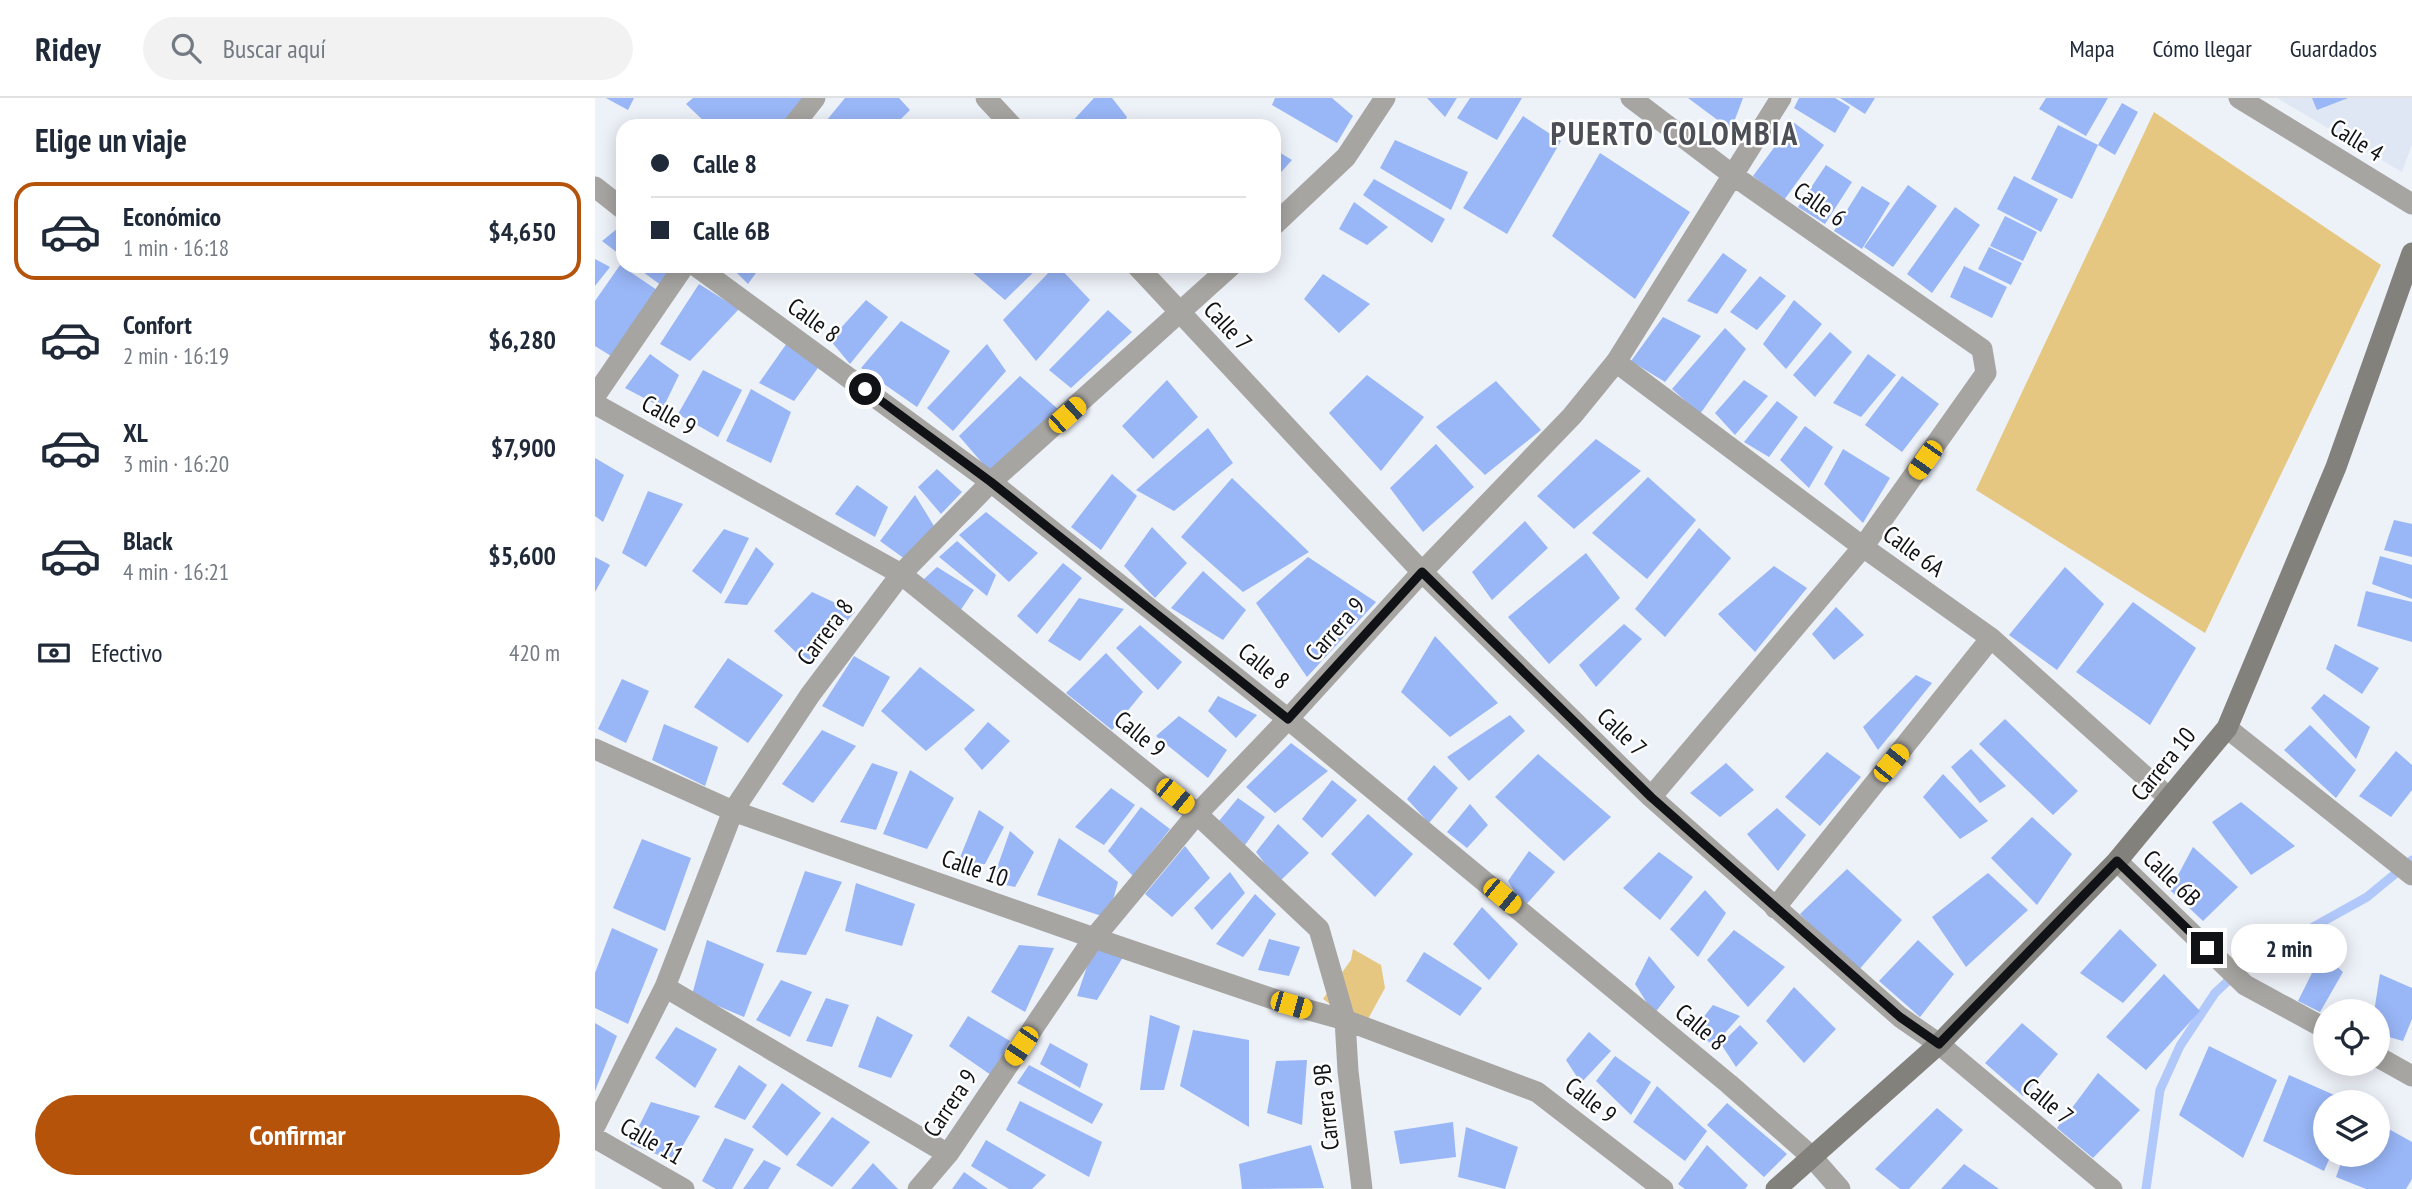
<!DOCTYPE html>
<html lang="es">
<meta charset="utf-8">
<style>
body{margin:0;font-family:"PT Sans Narrow",sans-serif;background:#f2f2f3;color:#1f2937;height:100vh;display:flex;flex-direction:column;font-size:26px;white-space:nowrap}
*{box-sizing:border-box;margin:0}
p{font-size:23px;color:#747a83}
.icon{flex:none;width:38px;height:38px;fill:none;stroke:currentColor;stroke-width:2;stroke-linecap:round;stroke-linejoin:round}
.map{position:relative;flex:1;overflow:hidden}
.details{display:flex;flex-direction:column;background:#fff;width:595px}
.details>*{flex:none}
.banner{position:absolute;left:21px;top:21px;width:665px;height:154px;border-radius:21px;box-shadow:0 4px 18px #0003;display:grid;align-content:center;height:154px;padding:0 35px;background:#fff}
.controls{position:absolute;left:1718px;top:901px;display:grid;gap:14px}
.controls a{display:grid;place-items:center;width:77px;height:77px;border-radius:50%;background:#fff;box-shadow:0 4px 18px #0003;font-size:35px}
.end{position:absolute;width:32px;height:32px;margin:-16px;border:9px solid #111215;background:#fff;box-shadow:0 0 0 4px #fff}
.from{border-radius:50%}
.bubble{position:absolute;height:49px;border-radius:24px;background:#fff;box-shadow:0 4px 18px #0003;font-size:23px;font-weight:700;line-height:49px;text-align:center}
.car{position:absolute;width:21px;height:42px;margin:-21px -10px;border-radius:9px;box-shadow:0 0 5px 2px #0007;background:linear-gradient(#f5c518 24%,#345 0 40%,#f5c518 0 76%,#345 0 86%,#f5c518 0)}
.banner b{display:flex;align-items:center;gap:24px;height:66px;font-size:26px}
.banner b+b{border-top:2px solid #e0e1e3}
.banner i{width:18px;height:18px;background:#1f2937}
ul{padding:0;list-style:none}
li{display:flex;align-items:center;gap:21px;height:98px;margin:0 14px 10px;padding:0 21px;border:4px solid transparent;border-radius:21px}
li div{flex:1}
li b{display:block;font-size:26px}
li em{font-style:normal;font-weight:700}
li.on{border-color:#b45309}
li>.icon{width:63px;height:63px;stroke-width:1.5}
h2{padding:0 35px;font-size:32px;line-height:84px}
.pay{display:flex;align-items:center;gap:18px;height:77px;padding:0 35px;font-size:26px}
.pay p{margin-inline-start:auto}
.cta{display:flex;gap:14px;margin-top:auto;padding:14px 35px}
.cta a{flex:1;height:80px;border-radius:42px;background:#b45309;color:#fff;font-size:28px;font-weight:700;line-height:80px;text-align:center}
header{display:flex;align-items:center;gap:42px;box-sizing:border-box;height:98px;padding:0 35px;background:#fff;border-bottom:2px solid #e0e1e3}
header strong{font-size:33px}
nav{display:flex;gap:38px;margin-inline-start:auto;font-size:24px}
.search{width:490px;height:63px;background:#f2f2f3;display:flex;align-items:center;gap:18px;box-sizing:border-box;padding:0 24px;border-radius:38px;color:#747a83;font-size:26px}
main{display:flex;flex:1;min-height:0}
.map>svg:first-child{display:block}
.built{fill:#dfe6f4}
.green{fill:#e5c781}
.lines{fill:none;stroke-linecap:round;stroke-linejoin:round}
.stream{stroke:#b1c8fa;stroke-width:9}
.building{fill:#99b6f7}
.street{stroke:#a7a5a2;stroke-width:21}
.secondary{stroke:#83817c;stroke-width:21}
.route{stroke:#111215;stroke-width:9}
.labels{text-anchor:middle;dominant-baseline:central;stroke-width:5;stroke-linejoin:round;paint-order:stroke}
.street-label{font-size:24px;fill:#111215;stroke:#fefefe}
.district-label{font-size:32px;font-weight:bold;letter-spacing:2px;fill:#4c4f55;stroke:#fefefe}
</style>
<header>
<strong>Ridey</strong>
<div class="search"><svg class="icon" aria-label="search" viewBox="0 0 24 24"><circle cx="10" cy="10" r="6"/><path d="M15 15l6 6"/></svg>Buscar aquí</div>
<nav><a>Mapa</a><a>Cómo llegar</a><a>Guardados</a></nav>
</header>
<main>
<section class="details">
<h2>Elige un viaje</h2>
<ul>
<li class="on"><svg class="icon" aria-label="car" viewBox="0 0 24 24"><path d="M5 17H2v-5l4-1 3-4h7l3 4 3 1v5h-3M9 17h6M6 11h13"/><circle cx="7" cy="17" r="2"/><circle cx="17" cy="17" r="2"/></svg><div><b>Económico</b><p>1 min · 16:18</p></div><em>$4,650</em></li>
<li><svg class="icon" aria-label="car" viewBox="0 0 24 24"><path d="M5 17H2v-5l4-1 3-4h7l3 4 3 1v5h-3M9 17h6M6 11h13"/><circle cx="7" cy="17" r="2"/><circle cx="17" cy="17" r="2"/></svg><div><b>Confort</b><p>2 min · 16:19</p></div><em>$6,280</em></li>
<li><svg class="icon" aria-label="car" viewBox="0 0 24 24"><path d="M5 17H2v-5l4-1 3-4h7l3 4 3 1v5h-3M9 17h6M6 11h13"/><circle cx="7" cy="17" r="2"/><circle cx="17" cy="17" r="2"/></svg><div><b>XL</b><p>3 min · 16:20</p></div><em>$7,900</em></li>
<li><svg class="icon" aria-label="car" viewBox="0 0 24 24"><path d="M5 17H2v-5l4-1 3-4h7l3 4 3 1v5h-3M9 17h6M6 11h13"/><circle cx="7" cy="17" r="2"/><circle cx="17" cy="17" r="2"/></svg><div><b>Black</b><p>4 min · 16:21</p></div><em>$5,600</em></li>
</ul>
<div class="pay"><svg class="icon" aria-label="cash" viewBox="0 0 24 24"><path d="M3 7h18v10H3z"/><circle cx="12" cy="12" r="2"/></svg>Efectivo<p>420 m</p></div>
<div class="cta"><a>Confirmar</a></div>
</section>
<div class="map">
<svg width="1817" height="1091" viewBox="0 0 1817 1091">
<rect width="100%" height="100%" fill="#edf1f8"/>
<!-- built -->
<path class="built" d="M1682 0H1817V46L1807 74Z"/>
<!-- green -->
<path class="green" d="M1559 14 1786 167 1610 535 1381 392Z
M758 851 786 867 790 890 768 930 728 901 756 862Z"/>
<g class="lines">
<!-- stream -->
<path class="stream" d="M1551 1091 1565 992 1585 948 1620 895 1650 867 1772 799 1817 762"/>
</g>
<!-- building -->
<path class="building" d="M11 0H39L33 12Z
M98 0H209L185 28H114L91 6Z
M250 0H304L315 12 299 28H227Z
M499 0H517L532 19 527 28H473Z
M680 0H737L758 18 742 45 677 7Z
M832 0H862L850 19Z
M875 0H927L902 42 862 20Z
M1093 0H1148L1136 32Z
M1204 0H1240L1255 9 1240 35 1199 10Z
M1245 0H1280L1270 16Z
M1451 0H1513L1491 38 1444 11Z
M1717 0H1753L1722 12Z
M1527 5 1543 14 1520 57 1503 47Z
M928 18 966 43 912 136 868 110Z
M1198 24 1229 47 1189 102 1158 78Z
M1463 27 1503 47 1477 101 1436 81Z
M800 42 873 74 856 112 785 70Z
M679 51 697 62 679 82Z
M1005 55 1095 114 1040 201 957 138Z
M1231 67 1257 84 1230 126 1203 109Z
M1419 78 1463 101 1446 134 1402 111Z
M779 81 850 121 837 145 768 97Z
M1313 87 1342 108 1298 169 1269 149Z
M1267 88 1295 105 1267 151 1239 133Z
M759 104 793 129 772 147 744 131Z
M1360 109 1385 127 1337 195 1312 176Z
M1410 118 1442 134 1428 163 1395 148Z
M28 126V159L7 143Z
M1394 149 1427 165 1416 187 1383 171Z
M1128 155 1152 172 1122 216 1092 203Z
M0 161 15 169 0 188Z
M25 167 65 194 16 258 0 248V203Z
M40 168H79L67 188Z
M135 168H166L153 186Z
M370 168H445L410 202Z
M460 168H463L495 202 441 263 408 222Z
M1369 168 1412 189 1397 220 1355 199Z
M728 176 775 206 744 235 709 201Z
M1165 178 1191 198 1162 232 1135 214Z
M104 186 144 211 95 263 65 246Z
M271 202 293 219 255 266 235 242Z
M1199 202 1227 226 1191 271 1168 246Z
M513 212 537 234 476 290 454 272Z
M1068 219 1106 238 1070 284 1036 263Z
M306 223 355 253 322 309 266 270Z
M1130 230 1151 251 1105 316 1077 291Z
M1235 234 1257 254 1220 299 1198 277Z
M192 245 225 267 199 303 164 285Z
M392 246 411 273 358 333 332 310Z
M55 256 84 277 68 310 30 290Z
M1273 256 1301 277 1266 319 1238 305Z
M108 272 147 292 123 339 83 316Z
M772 277 829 319 786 373 734 315Z
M425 278 463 311 395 374 364 338Z
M1307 278 1344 306 1307 354 1270 327Z
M572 282 603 319 558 361 527 328Z
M1149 282 1173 298 1140 337 1120 315Z
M901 283 946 332 890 377 841 329Z
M156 291 196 314 176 365 131 343Z
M1182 303 1203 319 1174 359 1149 344Z
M1210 328 1238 349 1214 390 1185 362Z
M613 330 638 365 579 413 541 392Z
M1001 341 1046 373 979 431 942 398Z
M841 346 879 389 828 434 795 390Z
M1248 351 1295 380 1268 425 1229 386Z
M0 360 29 377 8 424 0 418Z
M342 371 367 394 346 416 323 389Z
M517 376 542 398 506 452 476 429Z
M1053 379 1101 422 1052 481 997 435Z
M637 380 714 454 648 494 586 439Z
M262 387 293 409 280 439 240 416Z
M53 393 88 406 51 469 27 455Z
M320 397 339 428 310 461 285 443Z
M391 414 443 455 414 484 364 437Z
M1799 422 1817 426V459L1789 452Z
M930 423 953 450 897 502 877 474Z
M557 429 592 465 560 500 529 468Z
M1104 430 1136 460 1070 539 1040 511Z
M129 431 154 440 126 496 97 473Z
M362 443 401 477 392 498 344 459Z
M161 449 179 466 152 507 129 505Z
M991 455 1025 500 954 566 913 519Z
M1785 458 1817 467V501L1777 486Z
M0 459 15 467 0 494Z
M713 459 781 504 712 579 661 505Z
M468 465 487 480 442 536 422 518Z
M1179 468 1212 490 1160 554 1123 516Z
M342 469 379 492 365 513 328 482Z
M1470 469 1509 506 1462 572 1414 537Z
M608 473 651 512 628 542 576 510Z
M1771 493 1817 504V544L1762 528Z
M217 494 260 514 213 566 179 533Z
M484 500 529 511 485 563 453 543Z
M1538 504 1601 550 1555 627 1481 574Z
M1241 509 1269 537 1239 562 1217 536Z
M1029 526 1047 541 1001 589 984 567Z
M545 527 587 564 563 592 521 550Z
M840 538 903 605 855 639 806 594Z
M1740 546 1784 570 1767 596 1731 571Z
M511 555 548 594 517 632 471 595Z
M259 558 295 579 268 629 227 608Z
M133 560 188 597 153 645 99 609Z
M325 569 380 612 331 653 286 613Z
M1321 577 1337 585 1283 652 1268 629Z
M27 581 54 593 31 645 3 631Z
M1729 596 1775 629 1761 661 1716 610Z
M623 598 662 617 641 640 613 613Z
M915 617 930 633 874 683 852 659Z
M584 618 632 652 613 680 561 638Z
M1410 621 1483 693 1458 717 1384 646Z
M393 624 415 643 387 672 369 651Z
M69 626 123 649 110 688 57 662Z
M1715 627 1761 672 1741 700 1689 652Z
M227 632 261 648 218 705 187 686Z
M696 645 733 673 680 715 651 689Z
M1376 651 1411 688 1385 705 1356 669Z
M1801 653 1817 667V692L1796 719 1764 698Z
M1232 654 1266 679 1225 728 1190 699Z
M943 656 1016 719 969 763 900 699Z
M277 665 303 674 281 732 245 724Z
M1131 665 1159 692 1125 719 1095 695Z
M839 667 863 690 834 725 812 701Z
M315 672 359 700 332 751 288 736Z
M1348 676 1393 723 1365 741 1328 699Z
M737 682 762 702 727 740 707 721Z
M516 690 540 707 509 747 480 729Z
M643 700 670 719 650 747 624 723Z
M1646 704 1700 748 1656 777 1617 724Z
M875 706 893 727 872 750 852 734Z
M546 709 575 731 538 778 513 753Z
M1182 710 1211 737 1183 773 1152 736Z
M384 712 409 729 390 766 362 767Z
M773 716 818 756 780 799 736 756Z
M1437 719 1477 756 1442 807 1396 760Z
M683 726 714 755 684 784 661 754Z
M415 733 439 754 420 789 397 784Z
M464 740 523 784 513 820 442 797Z
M47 741 96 760 70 833 18 810Z
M590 748 615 780 577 819 550 796Z
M1598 749 1643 789 1608 823 1575 792Z
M934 753 960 774 929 809 913 783Z
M1064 754 1098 779 1065 822 1028 790Z
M1252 771 1307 822 1262 874 1205 816Z
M210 773 247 784 211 857 181 854Z
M635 774 650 795 617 832 599 810Z
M1393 775 1433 812 1371 869 1337 819Z
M261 785 320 806 307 848 250 833Z
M1110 792 1131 815 1103 859 1075 831Z
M660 796 681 816 648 859 621 846Z
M887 809 923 846 894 882 858 846Z
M17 830 63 851 33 926 0 910V875Z
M1525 831 1562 867 1528 905 1485 875Z
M1139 832 1190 869 1153 909 1112 862Z
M674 841 705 849 694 878 663 872Z
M112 842 169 866 149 919 97 897Z
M501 842 531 854 502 902 482 898Z
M1323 842 1359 876 1325 919 1284 883Z
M424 847 459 850 430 914 396 894Z
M829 854 887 890 865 918 811 883Z
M1727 855 1748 874 1725 914 1703 903Z
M1054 858 1080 889 1059 916 1040 886Z
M1569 876 1605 913 1551 972 1511 939Z
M1785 876 1817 890V921L1808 943 1783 936V914H1779Z
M186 882 217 894 195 939 161 922Z
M1199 889 1241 931 1209 965 1171 923Z
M231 900 254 907 237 949 211 943Z
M1118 907 1145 918 1119 947 1097 934Z
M555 917 585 928 569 992H545Z
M282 918 318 937 296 980 263 969Z
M373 918 415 943 396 977 354 948Z
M0 925 22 938 0 993Z
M1427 925 1463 956 1428 998 1390 965Z
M1145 927 1163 945 1141 969 1126 946Z
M81 929 122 951 100 990 60 960Z
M598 932 654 942V1029L585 988Z
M994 934 1016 953 986 985 971 962Z
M455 945 493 966 485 990 445 966Z
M1614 948 1682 982 1648 1060 1584 1017Z
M1020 958 1056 984 1036 1017 1001 983Z
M712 962 707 1027 672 1015 681 963Z
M144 967 172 987 150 1022 119 1009Z
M434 967 508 1006 497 1026 422 985Z
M1503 975 1545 1012 1498 1060 1462 1030Z
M1694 977 1755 1004H1731V1057H1736L1729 1073 1668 1043Z
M187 985 226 1015 192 1058 157 1029Z
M1062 988 1112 1033 1090 1063 1038 1024Z
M425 1003 507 1044 494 1079 411 1032Z
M56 1004 105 1018 79 1063 35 1046Z
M1132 1005 1192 1056 1169 1079 1112 1027Z
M1342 1010 1368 1032 1314 1091H1305L1280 1071Z
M237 1019 275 1044 237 1089 201 1067Z
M858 1024 861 1059 805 1066 799 1033Z
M1783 1025 1817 1044V1081L1811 1091H1771L1741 1079 1749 1057H1783Z
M871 1029 923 1049 910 1091 863 1079Z
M130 1040 159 1051 137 1091H121L107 1083Z
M391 1042 451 1077 437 1091H414L376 1068Z
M716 1047 729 1090 647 1091 644 1066Z
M1112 1047 1153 1087 1150 1091H1090L1083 1086Z
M169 1062 186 1070 173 1091H148Z
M278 1065 303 1091H256Z
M1369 1066 1404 1091H1346Z
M369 1074 393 1091H357Z"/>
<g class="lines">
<!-- street -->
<path class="street" d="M391 0 417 28
M1036 0 1139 78 1387 251 1391 275 1268 449 1056 699
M1644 0 1817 106
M198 28 220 0
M0 89 28 111
M679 127 751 59 790 0
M101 168 396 384 693 621 1134 986 1216 1058 1245 1091
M542 168 827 474 1056 699 1305 919 1344 946 1517 1091
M1021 264 1268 449 1396 540 1574 700
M0 298 89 168
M0 306 306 476 602 716 724 831 750 922 942 994 1068 1091
M1632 630 1817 777
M0 651 138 713 499 840 696 907 750 922 753 973 767 1091
M1522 763 1650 887 1731 931
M1180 810 1396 540
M70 889 353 1056
M1783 959 1817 978
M0 1028 70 889 138 713 215 597 306 476 396 384 636 168
M0 1040 89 1091
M323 1091 353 1056 499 840 602 716 693 621 827 474 977 318 1021 264 1186 0"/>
<!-- secondary -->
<path class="secondary" d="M1181 1091 1344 946 1522 763 1632 630 1741 369 1817 155"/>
</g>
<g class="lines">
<!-- route -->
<path class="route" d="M270 291 396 384 693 621 827 474 1056 699 1305 919 1344 946 1522 763 1612 850"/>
</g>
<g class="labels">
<!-- street labels -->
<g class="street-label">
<text transform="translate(1762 42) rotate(32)">Calle 4</text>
<text transform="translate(1225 106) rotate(35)">Calle 6</text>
<text transform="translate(219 222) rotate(36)">Calle 8</text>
<text transform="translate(633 228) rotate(47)">Calle 7</text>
<text transform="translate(74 317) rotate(29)">Calle 9</text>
<text transform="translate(1319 453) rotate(36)">Calle 6A</text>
<text transform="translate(740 531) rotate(-48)">Carrera 9</text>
<text transform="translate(230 534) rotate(-53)">Carrera 8</text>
<text transform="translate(669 568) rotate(39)">Calle 8</text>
<text transform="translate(1027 634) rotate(44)">Calle 7</text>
<text transform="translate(545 636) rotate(39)">Calle 9</text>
<text transform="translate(1568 666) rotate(-51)">Carrera 10</text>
<text transform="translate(380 770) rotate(19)">Calle 10</text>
<text transform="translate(1577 780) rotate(44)">Calle 6B</text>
<text transform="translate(1106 929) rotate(40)">Calle 8</text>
<text transform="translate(996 1002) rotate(38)">Calle 9</text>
<text transform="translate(1453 1003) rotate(40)">Calle 7</text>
<text transform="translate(355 1005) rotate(-56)">Carrera 9</text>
<text transform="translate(731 1009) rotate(-96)">Carrera 9B</text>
<text transform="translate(57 1043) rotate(30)">Calle 11</text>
</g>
<!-- district labels -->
<g class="district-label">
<text x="1080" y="35">PUERTO COLOMBIA</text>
</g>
</g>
</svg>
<div class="controls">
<a><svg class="icon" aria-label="locate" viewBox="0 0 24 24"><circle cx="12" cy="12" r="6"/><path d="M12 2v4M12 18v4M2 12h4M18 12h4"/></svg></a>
<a><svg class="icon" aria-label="layers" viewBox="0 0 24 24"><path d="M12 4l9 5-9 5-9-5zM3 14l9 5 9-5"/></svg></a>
</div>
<i class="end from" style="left:270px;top:291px"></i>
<i class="end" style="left:1612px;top:850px"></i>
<div class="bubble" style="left:1636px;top:826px;width:116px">2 min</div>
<i class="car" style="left:472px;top:317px;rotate:48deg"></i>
<i class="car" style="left:1330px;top:362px;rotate:215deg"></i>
<i class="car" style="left:1296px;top:665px;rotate:39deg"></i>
<i class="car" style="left:580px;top:698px;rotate:129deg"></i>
<i class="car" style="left:907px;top:798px;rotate:130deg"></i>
<i class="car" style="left:696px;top:907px;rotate:106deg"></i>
<i class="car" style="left:426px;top:948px;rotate:214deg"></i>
<div class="banner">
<b><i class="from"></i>Calle 8</b>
<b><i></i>Calle 6B</b>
</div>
</div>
</main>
